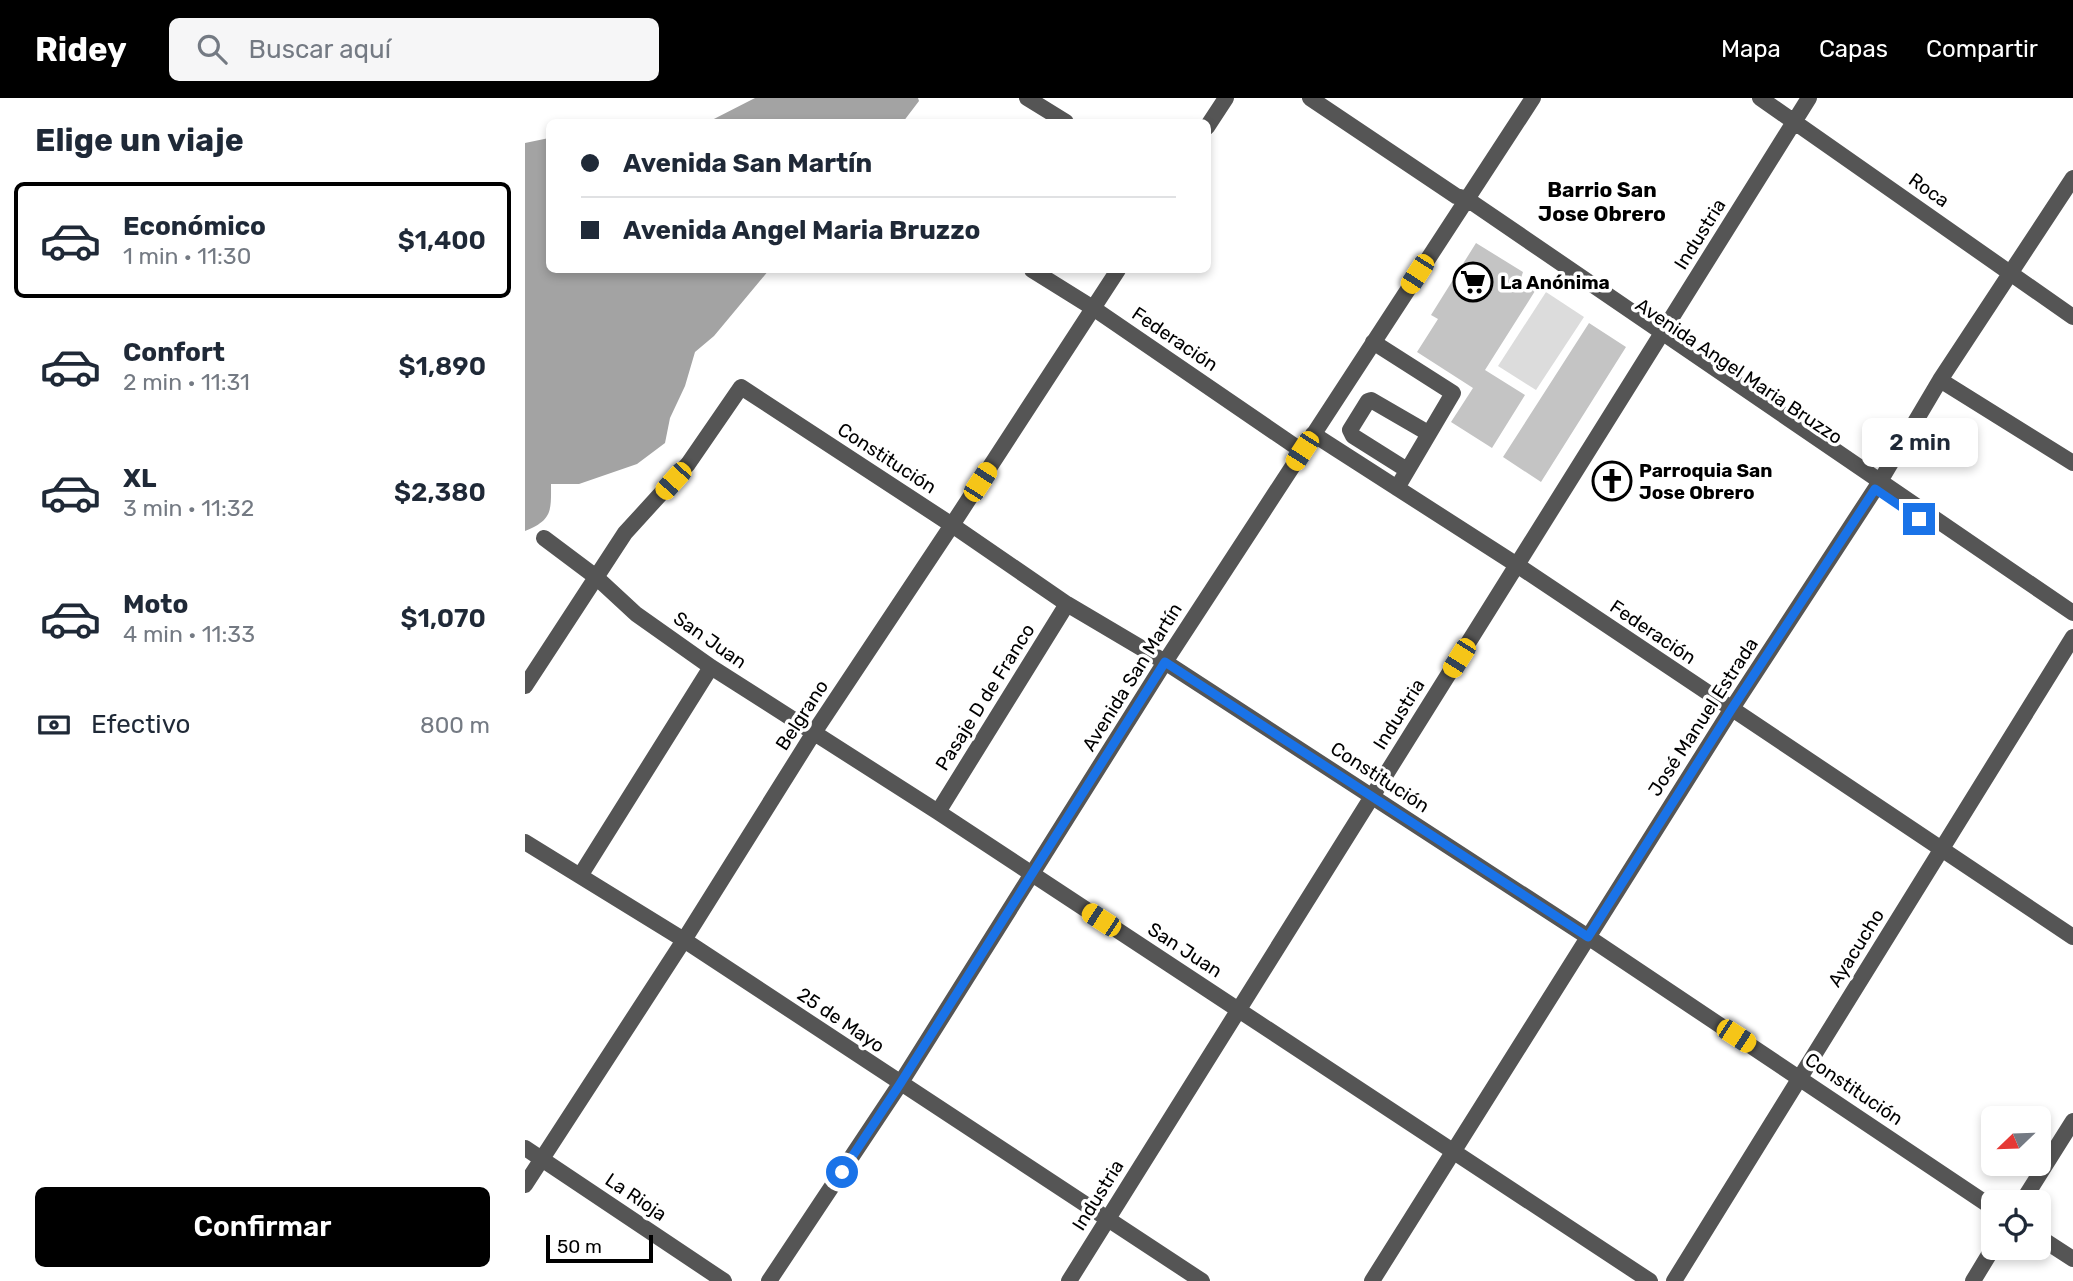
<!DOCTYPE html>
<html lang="es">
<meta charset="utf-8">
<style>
body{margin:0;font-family:Rubik,sans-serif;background:#f6f6f7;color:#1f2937;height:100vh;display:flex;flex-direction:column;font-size:26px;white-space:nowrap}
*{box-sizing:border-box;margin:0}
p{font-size:23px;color:#747a83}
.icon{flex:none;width:38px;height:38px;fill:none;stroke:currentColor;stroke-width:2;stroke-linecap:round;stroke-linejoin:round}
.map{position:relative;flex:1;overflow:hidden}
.side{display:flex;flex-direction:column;background:#fff;width:525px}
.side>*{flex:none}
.banner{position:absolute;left:21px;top:21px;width:665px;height:154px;border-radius:10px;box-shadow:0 4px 10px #0003;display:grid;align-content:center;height:154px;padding:0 35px;background:#fff}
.needle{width:46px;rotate:247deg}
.fabs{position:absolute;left:1456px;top:1008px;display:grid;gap:14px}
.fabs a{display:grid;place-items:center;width:70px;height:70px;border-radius:10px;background:#fff;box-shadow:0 4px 10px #0003;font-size:35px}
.scale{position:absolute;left:21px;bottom:18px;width:107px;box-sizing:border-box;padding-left:7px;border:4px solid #000;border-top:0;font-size:19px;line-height:24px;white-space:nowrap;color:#000;-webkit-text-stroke:5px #fff;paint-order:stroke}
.end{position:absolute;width:32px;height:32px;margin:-16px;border:9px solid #1a73e8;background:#fff;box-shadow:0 0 0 4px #fff}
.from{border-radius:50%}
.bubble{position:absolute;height:49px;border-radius:10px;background:#fff;box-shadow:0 4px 10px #0003;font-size:23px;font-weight:600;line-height:49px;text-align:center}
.car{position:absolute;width:21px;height:42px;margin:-21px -10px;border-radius:9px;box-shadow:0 0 5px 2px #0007;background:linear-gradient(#f5c518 24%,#345 0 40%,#f5c518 0 76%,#345 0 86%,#f5c518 0)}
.banner b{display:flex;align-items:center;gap:24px;height:66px;font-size:26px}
.banner b+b{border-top:2px solid #e0e1e3}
.banner i{width:18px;height:18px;background:#1f2937}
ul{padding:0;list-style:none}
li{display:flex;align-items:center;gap:21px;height:116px;margin:0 14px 10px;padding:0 21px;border:4px solid transparent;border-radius:10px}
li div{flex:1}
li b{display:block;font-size:26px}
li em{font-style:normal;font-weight:600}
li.selected{border-color:#000}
li>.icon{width:63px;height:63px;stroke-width:1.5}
h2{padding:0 35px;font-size:32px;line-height:84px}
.pay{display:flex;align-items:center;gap:18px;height:77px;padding:0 35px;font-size:26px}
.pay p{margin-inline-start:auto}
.action{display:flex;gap:14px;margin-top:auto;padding:14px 35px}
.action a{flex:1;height:80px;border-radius:10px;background:#000;color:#fff;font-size:28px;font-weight:600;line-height:80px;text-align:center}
header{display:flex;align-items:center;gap:42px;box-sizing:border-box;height:98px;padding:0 35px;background:#000;color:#fff}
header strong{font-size:33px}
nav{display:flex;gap:38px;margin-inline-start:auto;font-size:24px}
.search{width:490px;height:63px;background:#f6f6f7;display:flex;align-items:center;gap:18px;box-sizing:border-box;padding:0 24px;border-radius:10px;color:#747a83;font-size:26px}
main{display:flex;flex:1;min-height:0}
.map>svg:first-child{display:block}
.green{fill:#dcdcdc}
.water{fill:#a3a3a3}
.building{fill:#c4c4c4}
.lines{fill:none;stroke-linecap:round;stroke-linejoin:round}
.minor{stroke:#555;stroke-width:16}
.route{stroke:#1a73e8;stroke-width:9}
.labels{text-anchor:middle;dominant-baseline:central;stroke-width:7;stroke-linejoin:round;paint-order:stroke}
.street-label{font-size:19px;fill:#000;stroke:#fff}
.poi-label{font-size:19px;font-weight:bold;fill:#000;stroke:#fff;text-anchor:start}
.neighbourhood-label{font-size:21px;font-weight:bold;fill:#000;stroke:#fff}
</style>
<header>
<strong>Ridey</strong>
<div class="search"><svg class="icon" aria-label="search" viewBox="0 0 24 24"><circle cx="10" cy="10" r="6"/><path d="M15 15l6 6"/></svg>Buscar aquí</div>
<nav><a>Mapa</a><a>Capas</a><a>Compartir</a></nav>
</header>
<main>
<section class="side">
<h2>Elige un viaje</h2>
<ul>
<li class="selected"><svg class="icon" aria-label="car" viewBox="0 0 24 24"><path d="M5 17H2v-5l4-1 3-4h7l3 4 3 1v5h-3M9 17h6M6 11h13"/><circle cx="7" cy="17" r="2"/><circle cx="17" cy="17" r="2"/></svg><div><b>Económico</b><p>1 min · 11:30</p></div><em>$1,400</em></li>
<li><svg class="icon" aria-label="car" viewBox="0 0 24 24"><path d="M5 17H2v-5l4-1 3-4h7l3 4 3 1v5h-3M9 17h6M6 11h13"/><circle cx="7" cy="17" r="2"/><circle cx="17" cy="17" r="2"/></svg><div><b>Confort</b><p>2 min · 11:31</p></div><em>$1,890</em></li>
<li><svg class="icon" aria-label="car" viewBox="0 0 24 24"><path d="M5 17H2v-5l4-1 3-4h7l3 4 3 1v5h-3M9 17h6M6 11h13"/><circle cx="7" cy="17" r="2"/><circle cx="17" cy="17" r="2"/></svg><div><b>XL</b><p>3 min · 11:32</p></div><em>$2,380</em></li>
<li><svg class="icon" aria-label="car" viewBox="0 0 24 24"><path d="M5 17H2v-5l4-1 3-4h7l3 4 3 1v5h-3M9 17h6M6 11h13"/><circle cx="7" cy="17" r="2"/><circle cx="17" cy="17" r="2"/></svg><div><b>Moto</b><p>4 min · 11:33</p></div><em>$1,070</em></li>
</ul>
<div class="pay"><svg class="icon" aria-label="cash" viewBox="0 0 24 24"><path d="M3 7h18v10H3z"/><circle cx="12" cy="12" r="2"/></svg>Efectivo<p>800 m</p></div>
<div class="action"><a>Confirmar</a></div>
</section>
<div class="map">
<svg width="1548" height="1183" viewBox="0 0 1548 1183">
<rect width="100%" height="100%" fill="#fff"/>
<!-- green -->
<path class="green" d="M1021 194 1059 219 1011 292 973 268Z"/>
<!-- water -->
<path class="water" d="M230 0H393L394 3 378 24H183Z
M24 40V172H244L189 238 170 254 160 288 145 320 140 345 112 366 54 386H26C26 412 28 422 0 433V45Z"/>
<!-- building -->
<path class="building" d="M951 145 998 174 995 183 1010 193 960 272 1000 297 967 350 926 324 948 290 892 254 913 221 906 217Z
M1064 225 1101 249 1016 384 978 359Z"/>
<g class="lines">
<!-- minor -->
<path class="minor" d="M502 0 541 24
M785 0 931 98 942 101 1548 515
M1235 0 1548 219
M682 29 701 0
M507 172 568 210 777 353
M848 244 928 295 872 390
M1415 282 1548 365
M788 336 992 467 1548 839
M882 372 828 338 825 332 843 303 846 302 903 335
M19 440 71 479 111 516 186 569 413 714 1125 1183
M0 588 100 435 163 366 216 289 427 427 542 506 640 564 1063 839 1468 1110
M413 714 542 506
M0 744 159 842 677 1183
M55 778 186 569
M0 1050 199 1183
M0 1087 159 842 288 636 427 427 593 172
M1497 1104 1548 1023
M1514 1139 1548 1161
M244 1183 375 986 640 564 1008 0
M544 1183 1284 0
M847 1183 1206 612 1354 385 1415 282 1548 80
M1149 1183 1548 539
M1448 1183 1468 1150"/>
</g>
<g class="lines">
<!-- route -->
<path class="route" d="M317 1074 375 986 640 564 1063 839 1206 612 1350 391 1394 421"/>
</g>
<!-- icons -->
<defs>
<symbol id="supermarket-ring" viewBox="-11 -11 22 22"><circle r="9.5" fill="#fff" stroke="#000" stroke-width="1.5"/><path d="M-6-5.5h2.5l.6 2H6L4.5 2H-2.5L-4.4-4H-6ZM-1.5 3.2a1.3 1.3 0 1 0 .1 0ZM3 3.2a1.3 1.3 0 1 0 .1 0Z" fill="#000"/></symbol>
<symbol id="church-ring" viewBox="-11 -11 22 22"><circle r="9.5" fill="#fff" stroke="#000" stroke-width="1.5"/><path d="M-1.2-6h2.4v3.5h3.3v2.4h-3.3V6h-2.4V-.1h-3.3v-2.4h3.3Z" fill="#000"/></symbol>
</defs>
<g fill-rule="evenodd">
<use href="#supermarket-ring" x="926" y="162" width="44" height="44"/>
<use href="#church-ring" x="1065" y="361" width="44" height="44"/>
</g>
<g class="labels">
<!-- street labels -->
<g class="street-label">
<text transform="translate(1404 92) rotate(35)">Roca</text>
<text transform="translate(1175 136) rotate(-58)">Industria</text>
<text transform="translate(650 241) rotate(34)">Federación</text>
<text transform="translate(1214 273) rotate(34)">Avenida Angel Maria Bruzzo</text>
<text transform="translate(362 360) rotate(33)">Constitución</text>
<text transform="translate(1128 534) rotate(34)">Federación</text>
<text transform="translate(185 542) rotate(35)">San Juan</text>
<text transform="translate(607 579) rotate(-58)">Avenida San Martín</text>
<text transform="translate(460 599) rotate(-58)">Pasaje D de Franco</text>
<text transform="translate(874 616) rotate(-58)">Industria</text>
<text transform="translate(277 617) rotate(-57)">Belgrano</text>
<text transform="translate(1178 619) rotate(-57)">José Manuel Estrada</text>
<text transform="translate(855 679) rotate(33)">Constitución</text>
<text transform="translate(1331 850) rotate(-58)">Ayacucho</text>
<text transform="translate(660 852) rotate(33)">San Juan</text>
<text transform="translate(316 922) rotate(34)">25 de Mayo</text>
<text transform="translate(1329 991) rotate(34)">Constitución</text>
<text transform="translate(573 1097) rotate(-58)">Industria</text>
<text transform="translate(111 1099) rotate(34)">La Rioja</text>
</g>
<!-- poi labels -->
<g class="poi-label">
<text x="975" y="184">La Anónima</text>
<text x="1114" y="372">Parroquia San<tspan x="1114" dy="22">Jose Obrero</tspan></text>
</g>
<!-- neighbourhood labels -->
<g class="neighbourhood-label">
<text x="1077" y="91">Barrio San<tspan x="1077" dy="24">Jose Obrero</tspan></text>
</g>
</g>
</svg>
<div class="fabs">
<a><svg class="needle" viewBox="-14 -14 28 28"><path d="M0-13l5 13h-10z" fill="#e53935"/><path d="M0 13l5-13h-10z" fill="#747a83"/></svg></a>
<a><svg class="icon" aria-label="locate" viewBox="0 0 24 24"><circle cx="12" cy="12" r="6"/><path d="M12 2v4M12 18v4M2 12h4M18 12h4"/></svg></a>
</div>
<div class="scale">50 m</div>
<i class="end from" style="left:317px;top:1074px"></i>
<i class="end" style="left:1394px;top:421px"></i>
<div class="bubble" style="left:1337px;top:320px;width:116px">2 min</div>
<i class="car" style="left:892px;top:176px;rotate:213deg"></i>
<i class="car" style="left:777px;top:353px;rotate:213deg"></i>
<i class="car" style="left:148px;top:383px;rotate:222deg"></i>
<i class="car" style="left:455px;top:384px;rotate:33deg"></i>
<i class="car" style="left:934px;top:560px;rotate:212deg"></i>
<i class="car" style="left:576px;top:822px;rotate:303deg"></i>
<i class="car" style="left:1211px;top:938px;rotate:123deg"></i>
<div class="banner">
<b><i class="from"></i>Avenida San Martín</b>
<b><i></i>Avenida Angel Maria Bruzzo</b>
</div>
</div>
</main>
